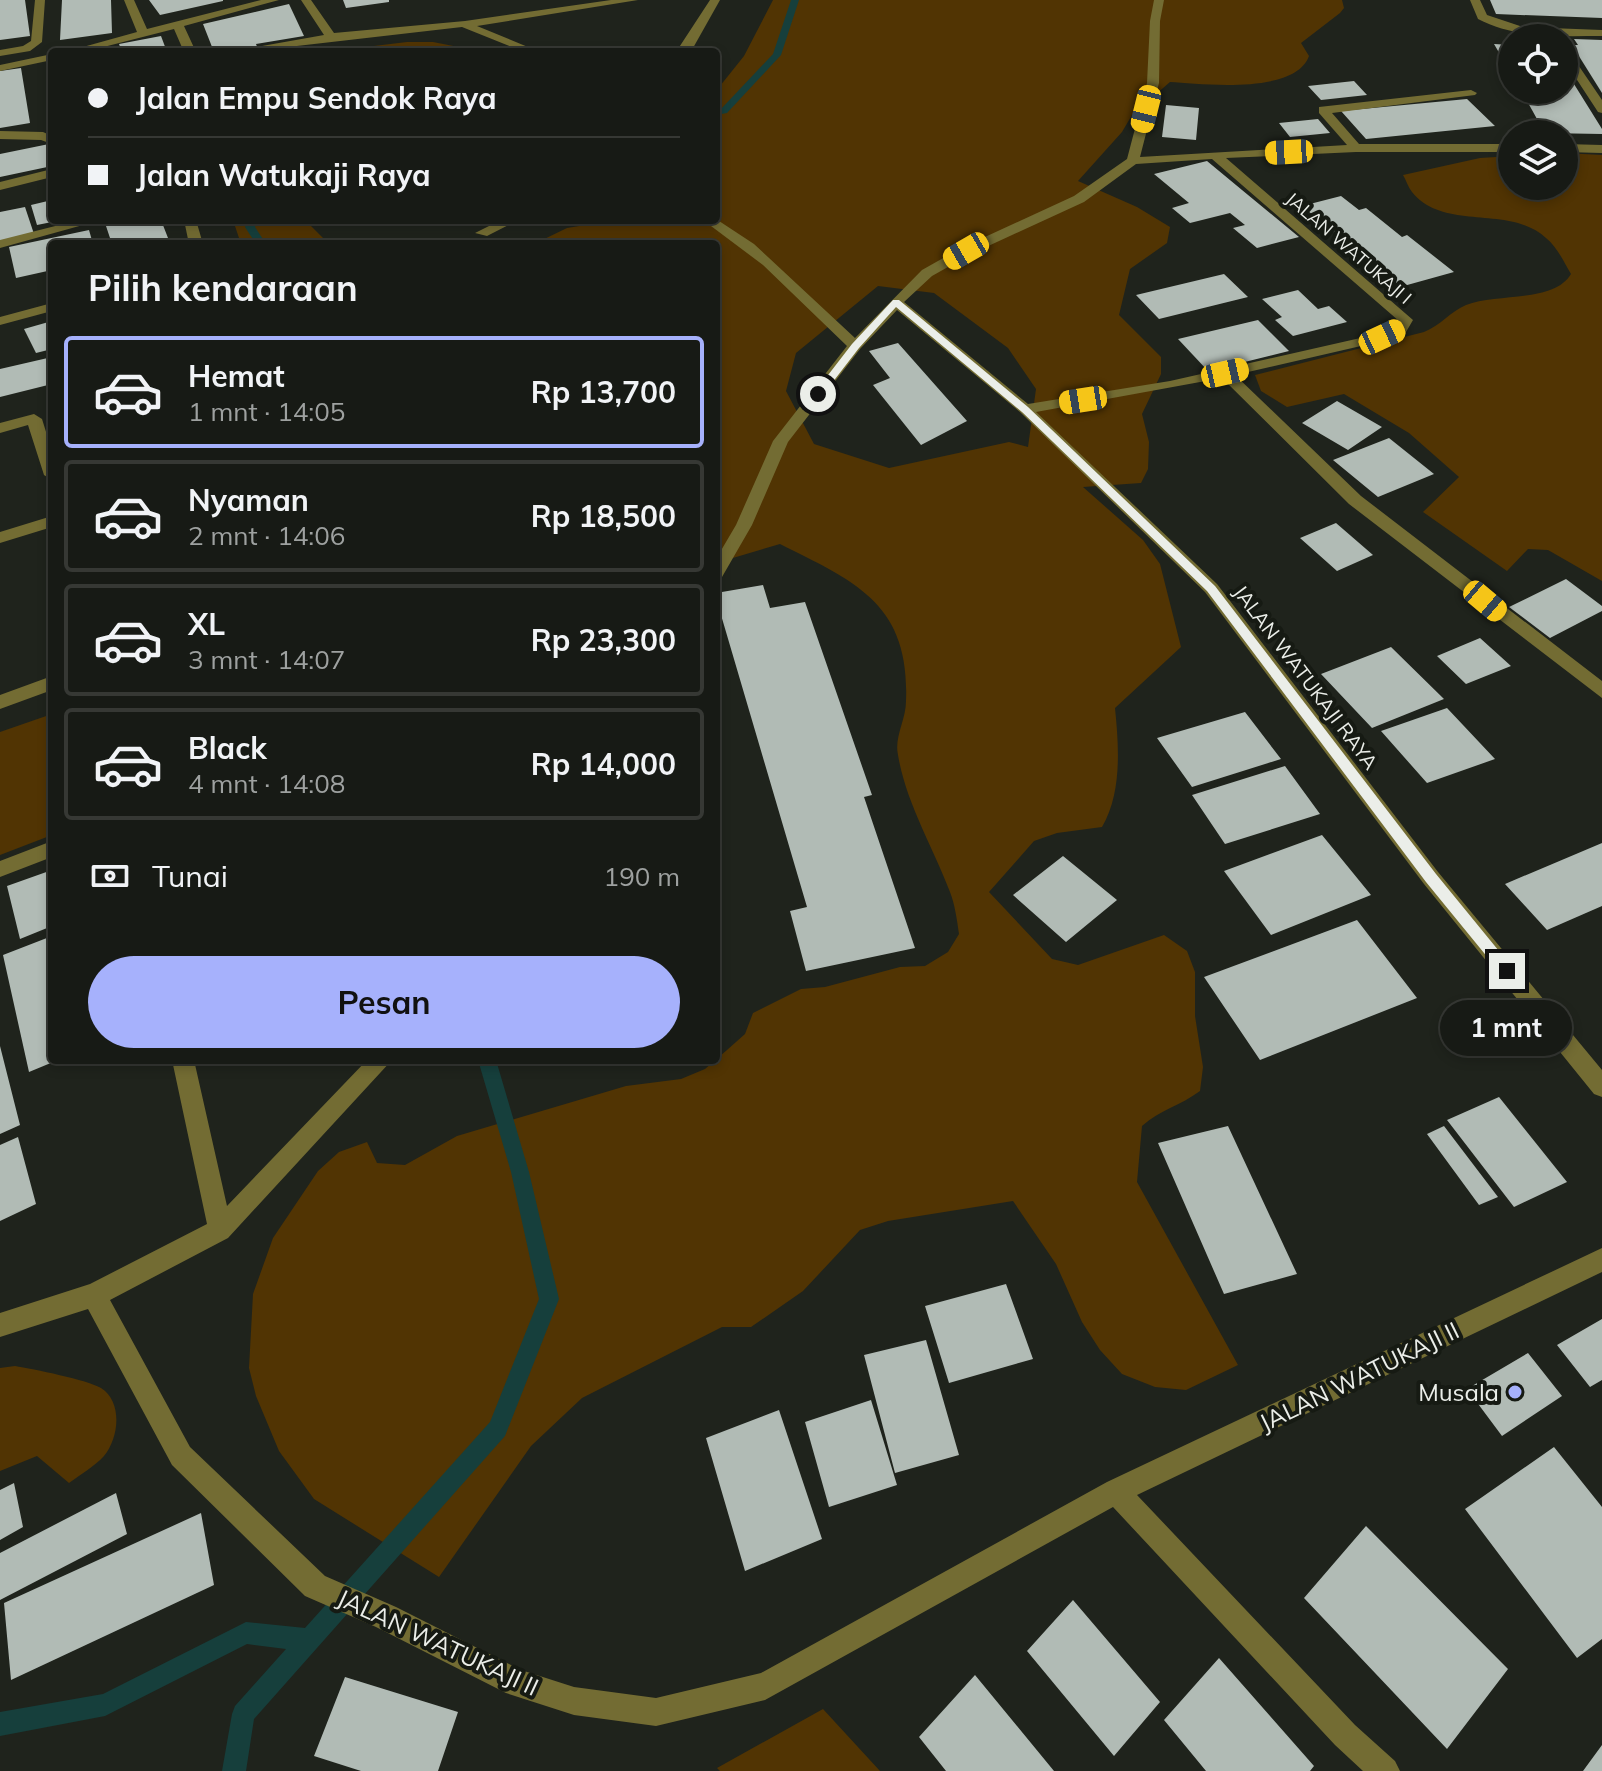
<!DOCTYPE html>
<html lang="id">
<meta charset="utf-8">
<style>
body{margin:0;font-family:Mulish,sans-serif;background:#242722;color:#f1f3f6;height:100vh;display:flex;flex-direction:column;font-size:30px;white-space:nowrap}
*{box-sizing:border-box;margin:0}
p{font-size:26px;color:#9ea1a0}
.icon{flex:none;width:44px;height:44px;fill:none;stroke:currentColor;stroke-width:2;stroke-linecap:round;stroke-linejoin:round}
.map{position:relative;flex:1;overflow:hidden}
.panel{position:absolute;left:48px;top:240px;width:672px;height:824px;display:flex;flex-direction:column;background:#171a15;border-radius:8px;box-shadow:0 4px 12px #0003,0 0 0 2px #363834}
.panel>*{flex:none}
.top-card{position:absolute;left:48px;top:48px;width:672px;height:176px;border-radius:8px;box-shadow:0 4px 12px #0003,0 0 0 2px #363834;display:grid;align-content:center;height:176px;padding:0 40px;background:#171a15}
.fabs{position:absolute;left:1498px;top:24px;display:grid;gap:16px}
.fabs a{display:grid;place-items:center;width:80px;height:80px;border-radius:50%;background:#171a15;box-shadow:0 4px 12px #0003,0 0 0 2px #363834;font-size:40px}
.end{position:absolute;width:36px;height:36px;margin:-18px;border:10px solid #ebeee9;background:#111;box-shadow:0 0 0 4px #111}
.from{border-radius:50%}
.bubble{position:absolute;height:56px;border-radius:28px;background:#171a15;box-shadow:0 4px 12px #0003,0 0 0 2px #363834;font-size:26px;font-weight:700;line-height:56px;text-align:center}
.car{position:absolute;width:24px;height:48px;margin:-24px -12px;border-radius:10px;box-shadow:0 0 6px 2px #0007;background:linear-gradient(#f5c518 24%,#345 0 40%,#f5c518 0 76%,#345 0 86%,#f5c518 0)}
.top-card b{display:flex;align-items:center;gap:28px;height:76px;font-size:30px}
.top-card b+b{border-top:2px solid #363834}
.top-card i{width:20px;height:20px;background:#f1f3f6}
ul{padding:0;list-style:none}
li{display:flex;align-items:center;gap:24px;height:112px;margin:0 16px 12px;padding:0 24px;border:4px solid #363834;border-radius:8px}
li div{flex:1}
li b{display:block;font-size:30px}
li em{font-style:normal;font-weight:700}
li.active{border-color:#a6b1fc}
li>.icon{width:72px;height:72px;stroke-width:1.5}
h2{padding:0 40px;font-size:36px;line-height:96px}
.pay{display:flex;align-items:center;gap:20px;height:88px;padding:0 40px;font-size:30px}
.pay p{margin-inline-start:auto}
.button{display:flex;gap:16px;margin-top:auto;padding:16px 40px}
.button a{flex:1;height:92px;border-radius:48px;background:#a6b1fc;color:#111;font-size:32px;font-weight:700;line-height:92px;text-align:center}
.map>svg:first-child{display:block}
.green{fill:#513403;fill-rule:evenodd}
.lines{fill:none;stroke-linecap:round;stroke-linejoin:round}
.stream{fill:#163f3c;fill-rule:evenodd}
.building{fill:#b1bbb5}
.minor{fill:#736c33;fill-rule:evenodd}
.route{fill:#ebeee9}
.poi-dot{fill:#a6b1fc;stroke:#161a13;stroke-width:3}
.labels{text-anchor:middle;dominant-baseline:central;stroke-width:8;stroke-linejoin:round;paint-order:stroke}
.far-street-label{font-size:18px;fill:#ebeee9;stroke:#161a13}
.street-label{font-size:20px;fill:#ebeee9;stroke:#161a13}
.near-street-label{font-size:24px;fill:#ebeee9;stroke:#161a13}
.near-poi-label{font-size:24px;fill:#ebeee9;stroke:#161a13;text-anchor:end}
</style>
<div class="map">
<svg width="1602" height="1771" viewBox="0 0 1602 1771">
<rect width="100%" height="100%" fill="#1f231c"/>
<!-- green -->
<path class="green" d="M773 0H1342L1344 8 1340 13 1301 43 1309 56C1295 95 1202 84 1170 82L1132 115 1122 132 1078 181 1137 207 1170 227 1167 243 1130 269 1119 315 1161 357V374L1142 414 1149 442 1148 469 1141 483 1083 487 1143 540 1160 564 1181 647 1115 708C1119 747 1122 793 1102 827L1057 833 1034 841 989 892 1052 959 1078 965 1164 935 1187 951 1195 972V1016L1203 1067 1200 1091C1180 1106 1161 1109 1142 1126L1137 1182 1238 1365 1186 1390 1155 1387 1122 1374 1100 1350 1082 1322 1056 1264 1013 1201 888 1221 860 1230 803 1291 751 1327H722L582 1398 531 1446 439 1577 314 1499 279 1451 256 1396 249 1368 253 1294 273 1238 318 1171 339 1152 367 1142 377 1163 405 1165 457 1136 626 1086 681 1079 705 1069 727 1050 745 1034 753 1013 801 989 825 987 900 967 925 966 948 952 959 934C957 920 955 905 950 892 933 847 906 803 898 755 894 737 906 720 906 701 910 604 856 582 780 544L716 563V244H534L567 228 616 220H716V91L744 56ZM878 286 934 293 1008 348 1036 389 1028 447 1009 442 889 468 814 444 786 391 796 353Z
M407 42H433L484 52H324Z
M1564 153 1602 155V581L1548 550 1528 549 1507 571 1423 512 1459 477 1409 433 1344 394 1287 407 1261 391 1255 375 1424 332C1440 326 1451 311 1466 305 1496 293 1554 303 1571 274 1564 262 1557 247 1546 238 1510 204 1444 232 1412 192 1408 187 1406 180 1403 175L1480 158 1512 156V186H1564Z
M233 220H305L329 244H241Z
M52 714V835L0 855V732Z
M15 1366C33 1369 88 1380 101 1388 123 1402 119 1438 104 1456 95 1466 80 1475 69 1483L37 1456 0 1471V1368Z
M823 1709 880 1771H720L717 1768Z"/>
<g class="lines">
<!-- stream -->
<path class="stream" d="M791 0H799L781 55 727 113 716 115V109H721L773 54Z
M248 220H258L255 227 266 244H256L245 227Z
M478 1060H496L529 1172 559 1299 505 1436 254 1719 246 1771H222L232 1714 235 1706 286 1649 247 1644 105 1716 0 1736V1712L103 1694 246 1622 305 1628 490 1422 539 1299 511 1172Z"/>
</g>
<!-- building -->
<path class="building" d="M0 0H25L30 36 0 40Z
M62 0H111L112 33 60 40Z
M149 0H223V1L160 15Z
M343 0H389V2L346 8Z
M1490 0H1602V18L1496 14Z
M289 4 304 36 256 44 259 52H214L203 24Z
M161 36 167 52H122L119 44Z
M1574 39 1602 40V93L1572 45H1578Z
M1494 44 1512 45V75L1501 56Z
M21 68 30 123 0 128V71Z
M1564 68 1602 129V134L1545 133 1537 119 1521 90H1564Z
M1354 81 1367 95 1321 100 1308 86Z
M1467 99 1495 126 1366 139 1341 111Z
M1166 105 1199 108 1196 140 1162 137Z
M1318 119 1330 133 1290 137 1279 123Z
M49 144 52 166 0 177V154Z
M1207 161 1242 190 1299 237 1257 248 1233 228 1245 225 1230 213 1190 223 1172 208 1189 203 1154 174Z
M1341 196 1359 210 1366 208 1402 237 1407 235 1454 272 1400 287 1302 206Z
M52 200V222L37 225 31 205Z
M25 207 34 234 0 242V212Z
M129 220H161L168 238 142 244H112L106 226Z
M89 230 93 244H52V270L16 278 9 247Z
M1224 274 1248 297 1159 319 1136 295Z
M1298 290 1318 309 1329 306 1347 322 1293 336 1275 320 1282 317 1262 299Z
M1258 320 1289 351 1208 371 1178 339Z
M52 321V349L36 353 24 329Z
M898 343 967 421 921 445 873 385 890 378 869 351Z
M52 357V384L0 397V369Z
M1337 401 1382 427 1348 450 1302 423Z
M1389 438 1434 474 1378 497 1333 460Z
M1336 523 1373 555 1337 571 1300 538Z
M1566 579 1602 606V611L1550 638 1509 607Z
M763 585 770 608 805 602 872 795 864 797 915 948 806 971 790 911 807 907 716 598V593Z
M1480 638 1511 666 1466 684 1437 656Z
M1391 647 1444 699 1372 728 1321 674Z
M1447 708 1495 759 1427 783 1381 731Z
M1245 712 1281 759 1192 787 1157 738Z
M1285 766 1320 814 1225 844 1192 795Z
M1322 835 1371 895 1271 935 1224 871Z
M1602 843V906L1547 930 1505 884Z
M1063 856 1117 900 1066 942 1013 895Z
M52 870V926L20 939 7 886Z
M1357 920 1417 998 1260 1060 1204 977Z
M52 936V1060H58L29 1072 3 955Z
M0 1046 20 1125 0 1134Z
M1499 1097 1567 1182 1514 1207 1447 1120Z
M1228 1126 1297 1274 1224 1294 1158 1143Z
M1444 1126 1498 1197 1479 1205 1427 1134Z
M18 1137 36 1204 0 1221V1145Z
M1006 1284 1033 1359 949 1383 925 1306Z
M1602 1319V1380L1590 1387 1557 1345Z
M926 1340 959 1455 895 1473 864 1355Z
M1528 1353 1562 1396 1502 1436 1467 1389Z
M871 1400 897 1485 829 1507 805 1422Z
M779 1410 822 1539 745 1571 706 1438Z
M1554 1447 1602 1507V1639L1577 1658 1465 1509Z
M14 1483 23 1527 0 1540V1490Z
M116 1493 127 1534 0 1600V1553Z
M201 1513 214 1585 11 1680 4 1603Z
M1366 1526 1508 1669 1447 1749 1304 1598Z
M1073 1600 1160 1702 1114 1756 1027 1651Z
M1219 1658 1314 1766 1310 1771H1206L1164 1720Z
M975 1675 1054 1771H946L919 1737Z
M345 1677 458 1712 438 1771H361L314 1756Z
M1602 1745V1771H1583Z"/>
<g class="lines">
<!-- minor -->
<path class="minor" d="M35 0H45L42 42 30 51 0 56V50L23 46 31 41Z
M124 0H134L147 29 261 0H279L184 26 196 52H184L174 29 84 52H65L137 32Z
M301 0H311L334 33 465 21 611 0H638L477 26 540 52H524L462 27 262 50V46L324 35Z
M710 0H720L693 48 689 52H676Z
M1154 0H1164L1160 21 1159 83 1140 157 1347 145 1319 113V107L1471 90 1477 93 1475 95 1332 113 1359 144H1512V152H1356L1226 158 1413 320 1406 332 1387 340 1235 375 1361 496 1602 681V698L1349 504 1222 378 1036 412 1217 584 1438 872 1602 1070V1097L1594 1094 1424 884 1205 592 1020 412 897 310 860 349 788 442 752 525 722 577 716 579V559L736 525 773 441 847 346 763 265 703 220 716 219 754 244 855 338 922 270 961 248 1074 196 1127 159 1147 83 1150 21ZM1212 159 1399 321 1395 326 1378 334 1170 381 1028 404 904 302 932 276 971 254 1084 202 1136 164Z
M1470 0H1480L1487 15 1523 27 1602 30V36C1560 36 1516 39 1478 19Z
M1564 49 1568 50 1602 100V113L1598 112 1564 60Z
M52 54V60L0 71V65Z
M0 131 43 132 52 136V144L41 140 0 139Z
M1564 144 1602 145V153L1564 152Z
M52 169V177L0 190V182Z
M79 220H101L0 248V240Z
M184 220H196L203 244H189Z
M501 220H518L487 236 475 233Z
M52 303V311L0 325V317Z
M34 414 42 419 52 451V480L44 475 28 425 0 433V423Z
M52 516V527L0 543V532Z
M52 676V690L0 709V695Z
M52 841V857L0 877V861Z
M172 1060H194L227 1206 367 1060H392L228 1238 110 1300 190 1447 325 1576 396 1607 521 1670 574 1687 656 1698 761 1673 1107 1482 1602 1248V1272L1137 1495 1355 1725 1395 1761 1400 1771H1363L1335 1745 1113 1507 765 1700 656 1726 574 1715 506 1693 376 1627 305 1596 172 1465 88 1309 0 1337V1313L90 1284 207 1224Z"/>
</g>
<!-- route -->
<path class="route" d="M893 300H899L1028 407 1215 586 1436 874 1512 967V975H1502L1426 882 1207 591 1022 412 896 307 859 348 822 396H815V392L852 344Z"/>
<!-- markers -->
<circle class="poi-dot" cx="1515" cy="1392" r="8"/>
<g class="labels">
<!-- far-street labels -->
<g class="far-street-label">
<text transform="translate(1349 248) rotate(41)">JALAN WATUKAJI I</text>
</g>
<!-- street labels -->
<g class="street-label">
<text transform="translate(1306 677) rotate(53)">JALAN WATUKAJI RAYA</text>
</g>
<!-- near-street labels -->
<g class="near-street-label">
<text transform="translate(1359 1376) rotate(-26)">JALAN WATUKAJI II</text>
<text transform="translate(438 1642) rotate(25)">JALAN WATUKAJI II</text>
</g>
<!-- near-poi labels -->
<g class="near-poi-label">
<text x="1499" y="1392">Musala</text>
</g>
</g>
</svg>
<div class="fabs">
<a><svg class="icon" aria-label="locate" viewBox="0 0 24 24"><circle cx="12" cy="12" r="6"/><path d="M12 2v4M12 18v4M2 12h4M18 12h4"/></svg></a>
<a><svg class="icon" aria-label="layers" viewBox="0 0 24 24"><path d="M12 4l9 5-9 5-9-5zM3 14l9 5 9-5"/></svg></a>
</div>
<i class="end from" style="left:818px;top:394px"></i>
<i class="end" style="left:1507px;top:971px"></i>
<div class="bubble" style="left:1440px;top:1000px;width:132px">1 mnt</div>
<i class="car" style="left:1146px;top:109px;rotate:194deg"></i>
<i class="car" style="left:1289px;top:152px;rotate:267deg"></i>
<i class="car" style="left:966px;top:251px;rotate:240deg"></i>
<i class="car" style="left:1382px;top:337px;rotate:65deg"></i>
<i class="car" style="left:1225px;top:373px;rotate:77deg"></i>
<i class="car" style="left:1083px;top:400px;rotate:261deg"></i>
<i class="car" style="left:1485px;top:601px;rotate:130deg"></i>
<div class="top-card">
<b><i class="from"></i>Jalan Empu Sendok Raya</b>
<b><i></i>Jalan Watukaji Raya</b>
</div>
<section class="panel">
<h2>Pilih kendaraan</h2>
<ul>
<li class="active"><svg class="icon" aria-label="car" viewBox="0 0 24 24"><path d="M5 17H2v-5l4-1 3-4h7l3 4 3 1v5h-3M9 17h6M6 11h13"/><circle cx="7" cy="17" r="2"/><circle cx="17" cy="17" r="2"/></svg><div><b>Hemat</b><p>1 mnt · 14:05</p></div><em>Rp 13,700</em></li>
<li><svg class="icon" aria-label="car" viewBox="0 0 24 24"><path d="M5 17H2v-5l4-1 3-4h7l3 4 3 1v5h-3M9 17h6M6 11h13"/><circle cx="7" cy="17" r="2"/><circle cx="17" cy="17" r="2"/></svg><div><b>Nyaman</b><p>2 mnt · 14:06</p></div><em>Rp 18,500</em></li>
<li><svg class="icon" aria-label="car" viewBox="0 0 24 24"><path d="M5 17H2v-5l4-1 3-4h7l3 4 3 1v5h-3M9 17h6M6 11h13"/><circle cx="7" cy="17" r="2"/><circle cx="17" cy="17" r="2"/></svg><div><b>XL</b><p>3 mnt · 14:07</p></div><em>Rp 23,300</em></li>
<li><svg class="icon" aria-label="car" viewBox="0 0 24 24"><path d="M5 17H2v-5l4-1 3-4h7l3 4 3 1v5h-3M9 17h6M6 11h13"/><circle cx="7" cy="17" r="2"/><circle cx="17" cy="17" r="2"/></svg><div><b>Black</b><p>4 mnt · 14:08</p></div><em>Rp 14,000</em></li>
</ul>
<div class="pay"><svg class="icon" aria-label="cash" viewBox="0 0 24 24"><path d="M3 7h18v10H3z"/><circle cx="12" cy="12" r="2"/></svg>Tunai<p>190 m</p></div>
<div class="button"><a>Pesan</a></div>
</section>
</div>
